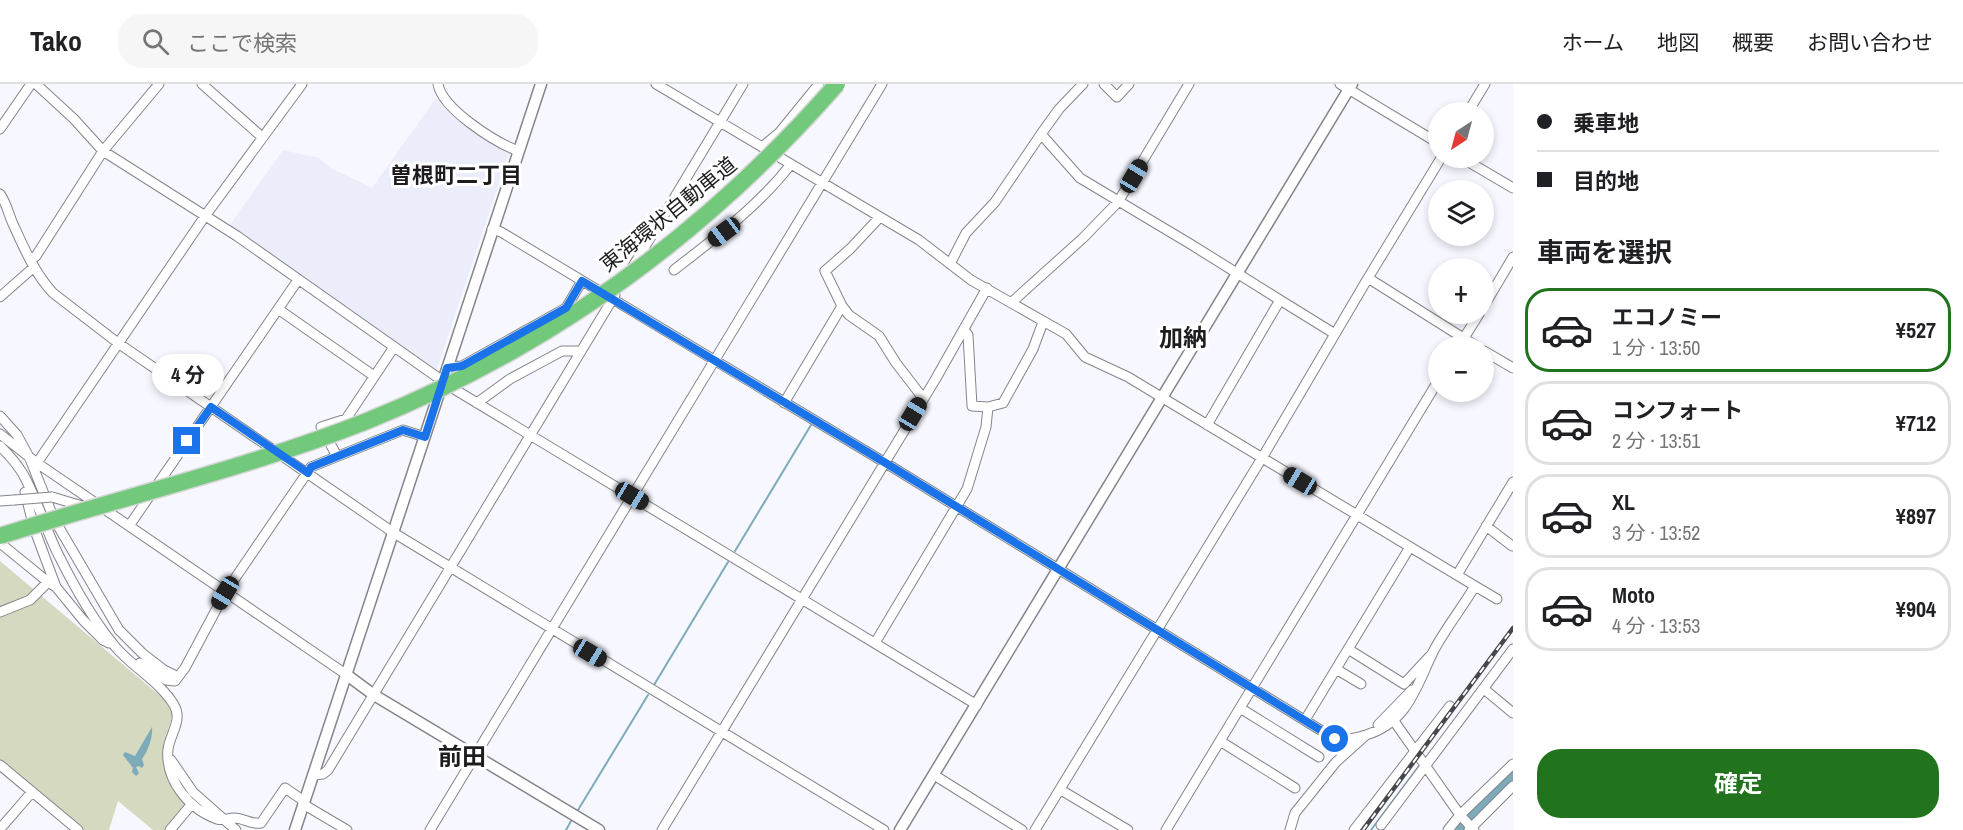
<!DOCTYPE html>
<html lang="ja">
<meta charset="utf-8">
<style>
body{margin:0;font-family:"Archivo Narrow","Noto Sans JP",sans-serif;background:#f6f6f6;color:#202124;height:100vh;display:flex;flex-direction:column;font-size:22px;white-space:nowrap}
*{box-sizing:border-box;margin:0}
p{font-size:20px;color:#757577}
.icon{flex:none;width:33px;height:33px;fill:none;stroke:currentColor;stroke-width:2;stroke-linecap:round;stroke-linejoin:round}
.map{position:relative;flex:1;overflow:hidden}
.details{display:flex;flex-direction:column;background:#fff;width:450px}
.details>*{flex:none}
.hud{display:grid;align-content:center;height:132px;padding:0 24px;background:#fff}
.needle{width:39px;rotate:216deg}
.tools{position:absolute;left:1428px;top:18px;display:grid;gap:12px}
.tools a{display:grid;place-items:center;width:66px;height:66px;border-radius:50%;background:#fff;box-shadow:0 3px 9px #0003;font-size:30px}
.end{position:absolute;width:27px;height:27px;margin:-14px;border:8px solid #1a73e8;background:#fff;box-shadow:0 0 0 3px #fff}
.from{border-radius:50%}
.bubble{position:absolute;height:42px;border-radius:21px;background:#fff;box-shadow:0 3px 9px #0003;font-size:20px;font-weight:700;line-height:42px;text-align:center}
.car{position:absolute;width:18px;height:36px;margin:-18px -9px;border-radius:8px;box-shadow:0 0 4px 2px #0007;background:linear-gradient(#222 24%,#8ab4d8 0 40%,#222 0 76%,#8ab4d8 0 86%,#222 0)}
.hud b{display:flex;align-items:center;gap:21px;height:57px;font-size:22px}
.hud b+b{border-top:2px solid #e0e0e0}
.hud i{width:15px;height:15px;background:#202124}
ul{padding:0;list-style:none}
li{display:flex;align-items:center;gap:18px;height:84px;margin:0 12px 9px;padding:0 12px;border:3px solid #e0e0e0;border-radius:24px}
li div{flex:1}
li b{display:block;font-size:22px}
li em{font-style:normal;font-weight:700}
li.active{border-color:#22731d}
li>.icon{width:54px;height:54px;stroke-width:1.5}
h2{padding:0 24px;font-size:27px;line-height:72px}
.button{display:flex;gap:12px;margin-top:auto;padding:12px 24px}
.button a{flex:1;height:69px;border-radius:24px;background:#22731d;color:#fff;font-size:24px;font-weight:700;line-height:69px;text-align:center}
header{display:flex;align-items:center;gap:36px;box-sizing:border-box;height:84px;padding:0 30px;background:#fff;border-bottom:2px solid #e0e0e0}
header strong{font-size:28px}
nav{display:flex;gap:33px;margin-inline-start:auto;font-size:21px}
.search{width:420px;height:54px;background:#f6f6f6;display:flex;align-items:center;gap:15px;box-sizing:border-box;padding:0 21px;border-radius:24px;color:#757577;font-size:22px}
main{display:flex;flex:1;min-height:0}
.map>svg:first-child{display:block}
.built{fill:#ebedfb}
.green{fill:#d4d9bf}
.water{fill:#7dabb9}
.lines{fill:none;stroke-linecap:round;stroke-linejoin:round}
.stream{stroke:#7dabb9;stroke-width:2}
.river{stroke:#7dabb9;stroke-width:14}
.minor-casing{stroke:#84858b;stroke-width:11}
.tertiary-casing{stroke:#84858b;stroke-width:13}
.minor{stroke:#fff;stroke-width:9}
.tertiary{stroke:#fff;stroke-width:10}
.rail-casing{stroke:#47474b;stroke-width:4.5}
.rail{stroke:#fff;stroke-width:2;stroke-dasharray:7;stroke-linecap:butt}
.minor-bridge-casing{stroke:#84858b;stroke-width:11;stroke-linecap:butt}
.motorway-bridge-casing{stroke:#d6d6d7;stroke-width:19;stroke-linecap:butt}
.minor-bridge{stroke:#fff;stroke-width:9}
.motorway-bridge{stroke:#73c97b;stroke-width:16}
.route{stroke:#1a73e8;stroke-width:8}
.labels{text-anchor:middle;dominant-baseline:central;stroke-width:6;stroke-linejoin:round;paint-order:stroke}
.street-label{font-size:21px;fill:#1d1d20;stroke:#fff}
.neighbourhood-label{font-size:22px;font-weight:bold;fill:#1d1d20;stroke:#fff}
.quarter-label{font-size:24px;font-weight:bold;fill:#1d1d20;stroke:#fff}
</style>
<header>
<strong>Tako</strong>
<div class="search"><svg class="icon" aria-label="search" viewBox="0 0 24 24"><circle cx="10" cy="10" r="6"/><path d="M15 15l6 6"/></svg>ここで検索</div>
<nav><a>ホーム</a><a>地図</a><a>概要</a><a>お問い合わせ</a></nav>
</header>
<main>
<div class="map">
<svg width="1513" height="746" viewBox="0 0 1513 746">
<rect width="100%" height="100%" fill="#f7f8ff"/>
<!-- built -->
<path class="built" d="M436 14 472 47 509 69 436 288 229 142 283 66 319 74 331 84 372 104Z"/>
<!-- green -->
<path class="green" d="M0 477 171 621C175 638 165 647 163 663 161 679 181 706 188 721L167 746H153L118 717 109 746H83L0 676Z"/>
<!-- water -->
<path class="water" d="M152 643C153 653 148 667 142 675L144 681 142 684 139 682 136 683 139 689 136 692 132 688 133 684 123 671 125 668 135 672Z"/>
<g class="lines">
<!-- stream -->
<path class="stream" d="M735 467 811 341
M654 601 728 478
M578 726 648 611
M566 746 571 737
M1371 746 1419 682"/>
<!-- river -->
<path class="river" d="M1460 746 1513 691"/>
<defs>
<path id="minor" d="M36 0 74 35 103 67 237 152 454 305 977 621
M202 0 262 53
M438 0C442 25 495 58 518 67
M1104 0 1117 13 1129 0
M1340 0 1438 59
M1468 28 1485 0
M0 45 31 0
M1041 50 1080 94 1192 161 1280 216
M762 63 779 49 819 0
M1441 74 1368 194 1476 262
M1462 74 1513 104
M0 110C7 120 8 129 13 140 24 164 35 190 53 209L118 259 394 449 884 746
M492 145 501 148 884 378 1335 655C1346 657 1355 654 1366 651 1408 638 1416 603 1433 568 1445 545 1462 524 1475 502L1128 293 1085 273 1066 250 971 196 919 156 656 0
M31 176 36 172 103 67 159 0
M950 180 966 149 995 118 1041 50 1059 25 1083 0
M632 184 743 0
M674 186C715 154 759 122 791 80
M0 213 34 183
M1012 218 1083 154 1118 118 1189 0
M842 222 849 231 879 252 896 279 923 314
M1484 222 1513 173
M278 225 374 292
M1459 262 1479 230
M1484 267 1513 284
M447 283 462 282 566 224 582 197
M477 319 510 295 562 267H581
M784 319 842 222 825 187 850 165 880 133
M988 323 1003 319 1033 265 1043 238
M0 332 17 351 30 375 54 435 119 546 142 569 164 586 178 593
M1207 341 1280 216 1335 250
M0 350 37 379 347 591
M0 362C9 371 17 380 23 390 38 417 46 447 60 474 75 504 92 534 113 560 129 581 161 598 174 621 183 636 170 650 168 665 165 696 189 725 217 735 223 737 228 734 234 734 244 734 251 741 261 739L285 704 304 717
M337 372 321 343 346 335 394 263
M37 379 205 132 302 0
M25 408 34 444 56 503 83 536 103 556 109 559
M52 413 89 424
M0 417 14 416
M129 442 298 196
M1486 442 1512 462
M0 459 48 498 56 503
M1457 491 1513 398
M1475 502 1497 515
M0 528 30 516 48 498
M875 559 967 405 986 343 988 323 972 322 968 251 964 246
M1348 565 1404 600 1430 572
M140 579 166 596 175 597 185 584 225 509 311 383 403 346 425 353
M1336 585 1361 600
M1484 605 1513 629
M1240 624 1319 673
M1305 636 1410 463
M1394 637 1460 731 1474 746
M1378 641 1412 606
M1220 657 1295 704
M171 676 193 708 236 746
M0 681 78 746
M314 691 323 690 328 686 615 211
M934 691 1022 746
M1061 706 1128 746
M303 720 347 746
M1381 741 1513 565
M0 745 32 708
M170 746 191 721
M430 746 882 0
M662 746 935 296 987 204
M1035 746 1262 374 1368 194
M1166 746 1438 297
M1290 746 1295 729 1336 678 1365 652
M1354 746 1450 622
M1448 746 1460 731 1513 680
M1469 746 1513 702"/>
<path id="tertiary" d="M347 591 374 611 599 746
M295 746 541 0
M900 746 1352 0"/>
</defs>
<!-- minor casing -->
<use href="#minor" class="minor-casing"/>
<!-- tertiary casing -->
<use href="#tertiary" class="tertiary-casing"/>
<!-- minor -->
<use href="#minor" class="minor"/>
<!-- tertiary -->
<use href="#tertiary" class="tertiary"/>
<defs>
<path id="rail" d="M1363 746 1513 544"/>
</defs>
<!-- rail casing -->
<use href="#rail" class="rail-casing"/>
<!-- rail -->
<use href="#rail" class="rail"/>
<defs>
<path id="minor-bridge" d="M14 416 52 413"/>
<path id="motorway-bridge" d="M0 452C122 413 248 384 367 337 551 263 707 149 837 0"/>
</defs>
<!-- minor-bridge casing -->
<use href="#minor-bridge" class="minor-bridge-casing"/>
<!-- motorway-bridge casing -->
<use href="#motorway-bridge" class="motorway-bridge-casing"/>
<!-- minor-bridge -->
<use href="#minor-bridge" class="minor-bridge"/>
<!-- motorway-bridge -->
<use href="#motorway-bridge" class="motorway-bridge"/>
</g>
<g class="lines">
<!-- route -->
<path class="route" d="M187 357 211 323 308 389 311 383 403 346 425 353 447 284 462 282 566 224 582 197 884 378 1335 655"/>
</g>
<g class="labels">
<!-- street labels -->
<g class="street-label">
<text transform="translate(668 130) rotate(-39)">東海環状自動車道</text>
</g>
<!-- neighbourhood labels -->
<g class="neighbourhood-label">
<text x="456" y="91">曽根町二丁目</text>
</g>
<!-- quarter labels -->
<g class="quarter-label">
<text x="1183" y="253">加納</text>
<text x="462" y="672">前田</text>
</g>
</g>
</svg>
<div class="tools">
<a><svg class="needle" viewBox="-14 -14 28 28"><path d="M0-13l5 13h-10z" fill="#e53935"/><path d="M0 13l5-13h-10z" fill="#757577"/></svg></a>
<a><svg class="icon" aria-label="layers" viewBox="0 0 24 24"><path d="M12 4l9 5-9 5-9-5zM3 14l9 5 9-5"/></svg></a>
<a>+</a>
<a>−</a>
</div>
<i class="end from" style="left:1335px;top:655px"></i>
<i class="end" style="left:187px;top:357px"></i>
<div class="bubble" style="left:152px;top:270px;width:72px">4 分</div>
<i class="car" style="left:1134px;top:92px;rotate:31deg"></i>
<i class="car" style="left:724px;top:148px;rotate:233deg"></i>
<i class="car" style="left:913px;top:330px;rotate:31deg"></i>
<i class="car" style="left:1300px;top:397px;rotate:301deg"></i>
<i class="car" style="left:632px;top:412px;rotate:121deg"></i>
<i class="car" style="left:225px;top:509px;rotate:211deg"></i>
<i class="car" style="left:590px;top:569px;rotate:121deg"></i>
</div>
<section class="details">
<div class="hud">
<b><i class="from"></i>乗車地</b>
<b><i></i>目的地</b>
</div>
<h2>車両を選択</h2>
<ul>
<li class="active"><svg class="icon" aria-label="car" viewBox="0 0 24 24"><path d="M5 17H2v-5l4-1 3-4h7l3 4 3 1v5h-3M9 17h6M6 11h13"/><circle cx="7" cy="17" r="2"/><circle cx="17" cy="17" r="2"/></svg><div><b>エコノミー</b><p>1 分 · 13:50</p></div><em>¥527</em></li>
<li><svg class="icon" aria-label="car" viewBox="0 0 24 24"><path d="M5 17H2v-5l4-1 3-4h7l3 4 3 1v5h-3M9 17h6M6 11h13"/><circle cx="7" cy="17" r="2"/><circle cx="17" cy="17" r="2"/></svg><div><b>コンフォート</b><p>2 分 · 13:51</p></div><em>¥712</em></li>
<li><svg class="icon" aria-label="car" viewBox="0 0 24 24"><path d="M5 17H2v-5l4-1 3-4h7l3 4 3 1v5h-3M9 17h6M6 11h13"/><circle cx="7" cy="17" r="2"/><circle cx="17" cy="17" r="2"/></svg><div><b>XL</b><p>3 分 · 13:52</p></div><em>¥897</em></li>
<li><svg class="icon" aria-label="car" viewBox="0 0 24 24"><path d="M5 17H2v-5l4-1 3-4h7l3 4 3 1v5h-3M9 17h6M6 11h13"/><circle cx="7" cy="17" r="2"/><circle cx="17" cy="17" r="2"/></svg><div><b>Moto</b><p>4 分 · 13:53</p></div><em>¥904</em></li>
</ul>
<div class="button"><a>確定</a></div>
</section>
</main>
